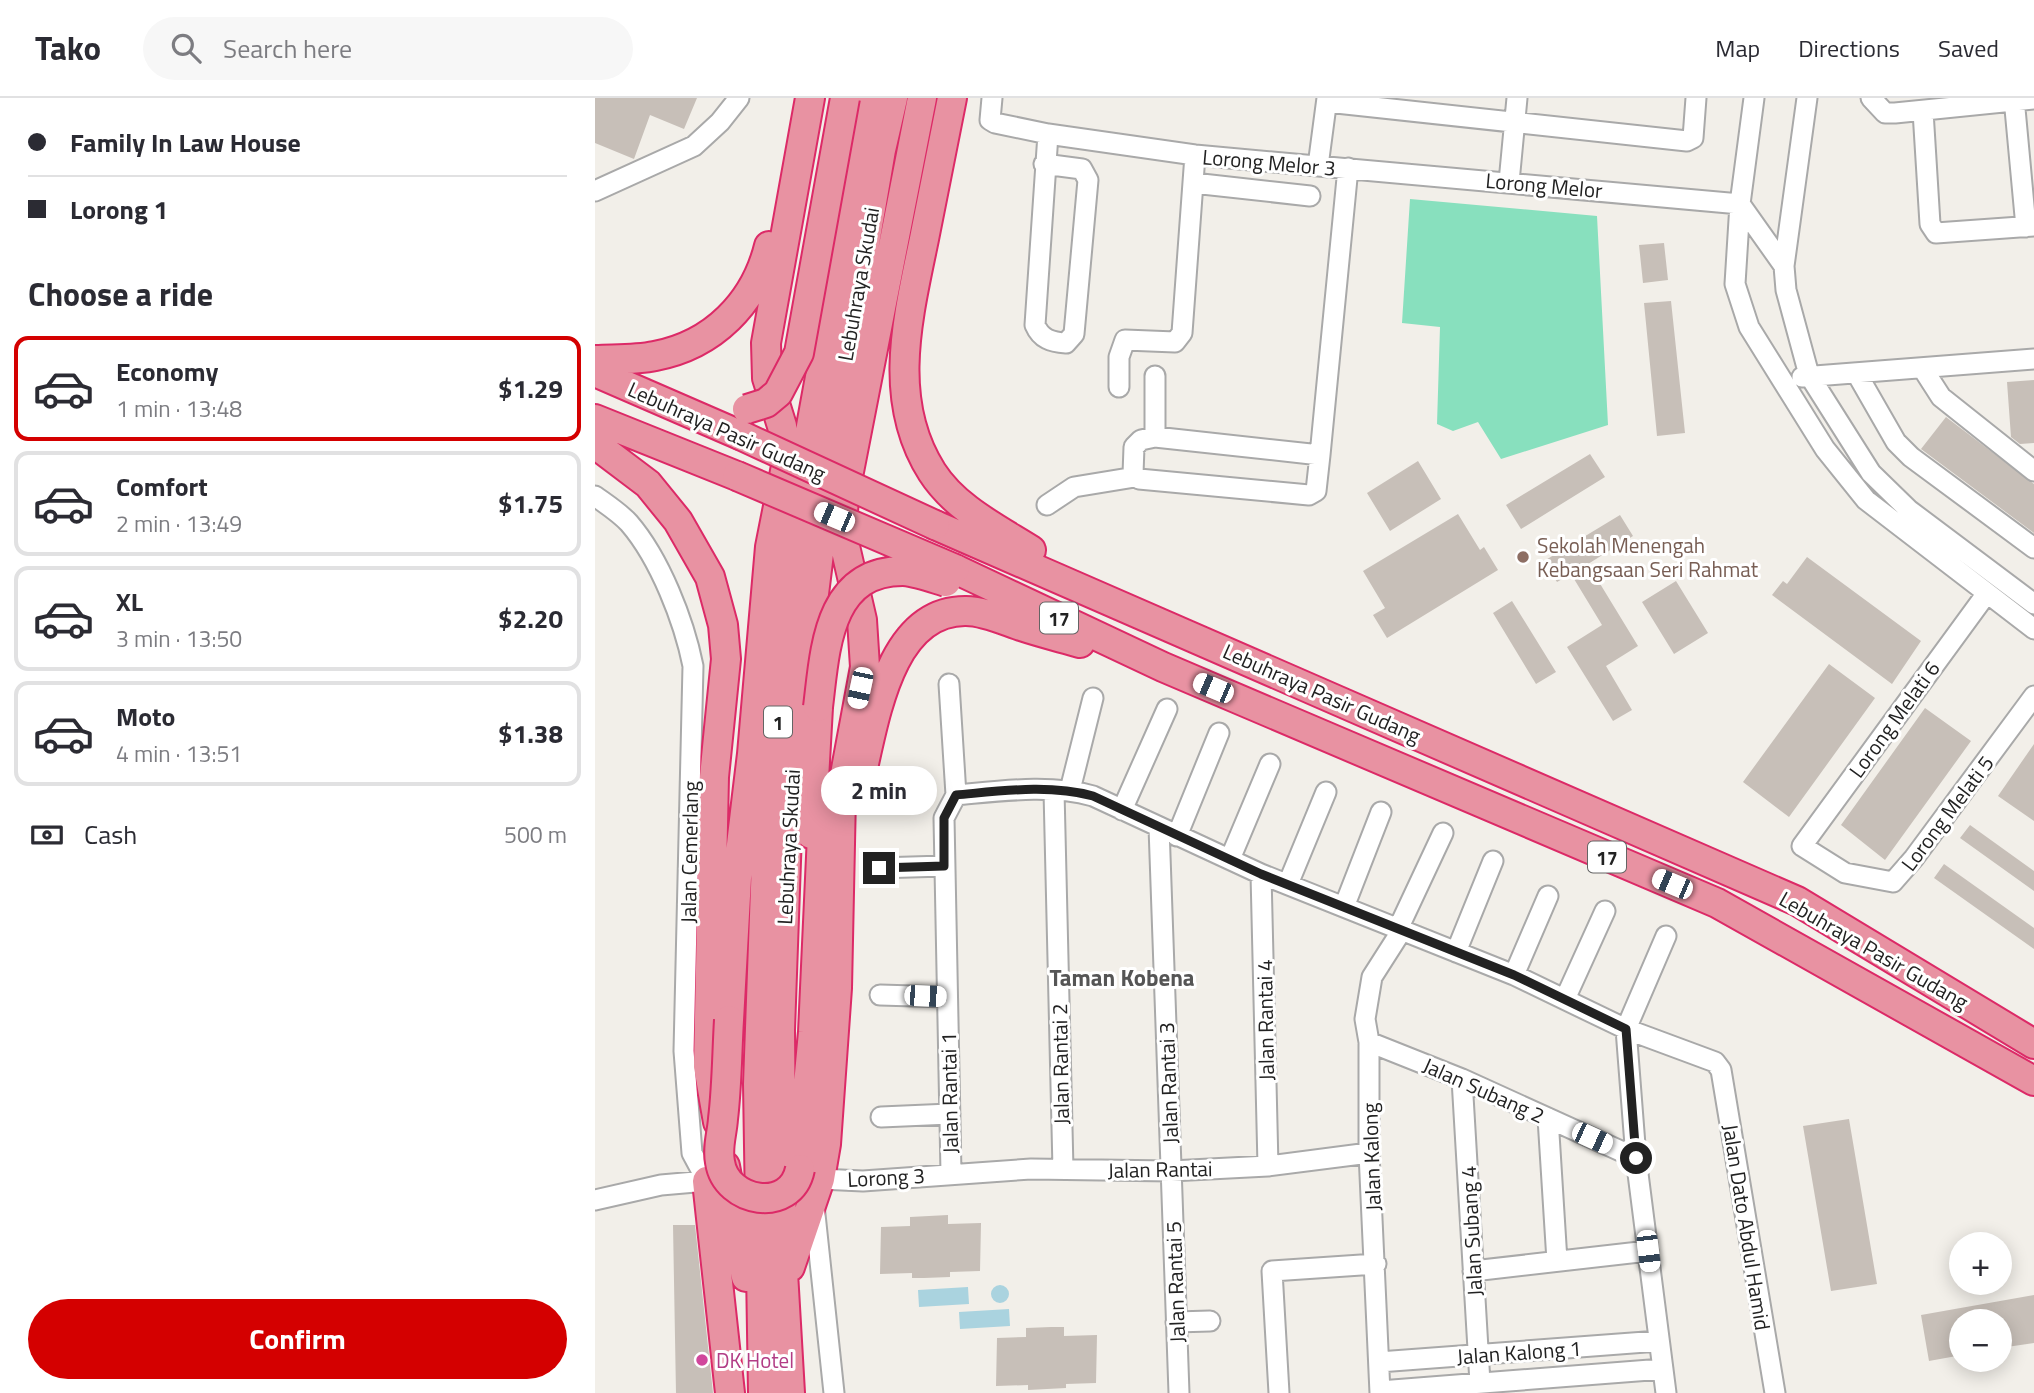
<!DOCTYPE html>
<meta charset="utf-8">
<style>
body{margin:0;font-family:"Titillium Web",sans-serif;background:#f7f7f7;color:#2b2b33;height:100vh;display:flex;flex-direction:column;font-size:26px;white-space:nowrap}
*{box-sizing:border-box;margin:0}
p{font-size:23px;color:#7c7c81}
.icon{flex:none;width:38px;height:38px;fill:none;stroke:currentColor;stroke-width:2;stroke-linecap:round;stroke-linejoin:round}
.map{position:relative;flex:1;overflow:hidden}
.sheet{display:flex;flex-direction:column;background:#fff;width:595px}
.sheet>*{flex:none}
.hud{display:grid;align-content:center;height:154px;padding:0 28px;background:#fff}
.fabs{position:absolute;left:1354px;top:1134px;display:grid;gap:14px}
.fabs a{display:grid;place-items:center;width:63px;height:63px;border-radius:50%;background:#fff;box-shadow:0 4px 18px #0003;font-size:35px}
.end{position:absolute;width:32px;height:32px;margin:-16px;border:9px solid #222;background:#fff;box-shadow:0 0 0 4px #fff}
.from{border-radius:50%}
.bubble{position:absolute;height:49px;border-radius:24px;background:#fff;box-shadow:0 4px 18px #0003;font-size:23px;font-weight:700;line-height:49px;text-align:center}
.car{position:absolute;width:21px;height:42px;margin:-21px -10px;border-radius:9px;box-shadow:0 0 5px 2px #0007;background:linear-gradient(#fff 24%,#345 0 40%,#fff 0 76%,#345 0 86%,#fff 0)}
.hud b{display:flex;align-items:center;gap:24px;height:66px;font-size:26px}
.hud b+b{border-top:2px solid #e1e1e2}
.hud i{width:18px;height:18px;background:#2b2b33}
ul{padding:0;list-style:none}
li{display:flex;align-items:center;gap:21px;height:105px;margin:0 14px 10px;padding:0 14px;border:4px solid #e1e1e2;border-radius:14px}
li div{flex:1}
li b{display:block;font-size:26px}
li em{font-style:normal;font-weight:700}
li.current{border-color:#d40000}
li>.icon{width:63px;height:63px;stroke-width:1.5}
h2{padding:0 28px;font-size:32px;line-height:84px}
.pay{display:flex;align-items:center;gap:18px;height:77px;padding:0 28px;font-size:26px}
.pay p{margin-inline-start:auto}
.button{display:flex;gap:14px;margin-top:auto;padding:14px 28px}
.button a{flex:1;height:80px;border-radius:42px;background:#d40000;color:#fff;font-size:28px;font-weight:700;line-height:80px;text-align:center}
header{display:flex;align-items:center;gap:42px;box-sizing:border-box;height:98px;padding:0 35px;background:#fff;border-bottom:2px solid #e1e1e2}
header strong{font-size:33px}
nav{display:flex;gap:38px;margin-inline-start:auto;font-size:24px}
.search{width:490px;height:63px;background:#f7f7f7;display:flex;align-items:center;gap:18px;box-sizing:border-box;padding:0 24px;border-radius:38px;color:#7c7c81;font-size:26px}
main{display:flex;flex:1;min-height:0}
.map>svg:first-child{display:block}
.pitch{fill:#88e0be}
.water{fill:#aad3df}
.building{fill:#c7bfb8}
.lines{fill:none;stroke-linecap:round;stroke-linejoin:round}
.minor-casing{stroke:#a9a9a9;stroke-width:23}
.highway-casing{stroke:#dc2a67;stroke-width:32}
.minor{stroke:#fff;stroke-width:19}
.highway{stroke:#e892a2;stroke-width:28}
.highway-bridge-casing{stroke:#dc2a67;stroke-width:32;stroke-linecap:butt}
.highway-bridge{stroke:#e892a2;stroke-width:28}
.route{stroke:#222;stroke-width:9}
.education-dot{fill:#8d6e63;stroke:#fff;stroke-width:2.5}
.hotel-dot{fill:#d1479c;stroke:#fff;stroke-width:2.5}
.labels{text-anchor:middle;dominant-baseline:central;stroke-width:6;stroke-linejoin:round;paint-order:stroke}
.shield{fill:#fff;stroke:#646464;stroke-width:2}
.shield-label{font-size:19px;font-weight:bold;fill:#222}
.street-label{font-size:21px;fill:#222;stroke:#fff}
.education-label{font-size:21px;fill:#785e54;stroke:#fff;text-anchor:start}
.hotel-label{font-size:21px;fill:#b23c85;stroke:#fff;text-anchor:start}
.neighbourhood-label{font-size:23px;font-weight:bold;fill:#555;stroke:#fff}
</style>
<header>
<strong>Tako</strong>
<div class="search"><svg class="icon" aria-label="search" viewBox="0 0 24 24"><circle cx="10" cy="10" r="6"/><path d="M15 15l6 6"/></svg>Search here</div>
<nav><a>Map</a><a>Directions</a><a>Saved</a></nav>
</header>
<main>
<section class="sheet">
<div class="hud">
<b><i class="from"></i>Family In Law House</b>
<b><i></i>Lorong 1</b>
</div>
<h2>Choose a ride</h2>
<ul>
<li class="current"><svg class="icon" aria-label="car" viewBox="0 0 24 24"><path d="M5 17H2v-5l4-1 3-4h7l3 4 3 1v5h-3M9 17h6M6 11h13"/><circle cx="7" cy="17" r="2"/><circle cx="17" cy="17" r="2"/></svg><div><b>Economy</b><p>1 min · 13:48</p></div><em>$1.29</em></li>
<li><svg class="icon" aria-label="car" viewBox="0 0 24 24"><path d="M5 17H2v-5l4-1 3-4h7l3 4 3 1v5h-3M9 17h6M6 11h13"/><circle cx="7" cy="17" r="2"/><circle cx="17" cy="17" r="2"/></svg><div><b>Comfort</b><p>2 min · 13:49</p></div><em>$1.75</em></li>
<li><svg class="icon" aria-label="car" viewBox="0 0 24 24"><path d="M5 17H2v-5l4-1 3-4h7l3 4 3 1v5h-3M9 17h6M6 11h13"/><circle cx="7" cy="17" r="2"/><circle cx="17" cy="17" r="2"/></svg><div><b>XL</b><p>3 min · 13:50</p></div><em>$2.20</em></li>
<li><svg class="icon" aria-label="car" viewBox="0 0 24 24"><path d="M5 17H2v-5l4-1 3-4h7l3 4 3 1v5h-3M9 17h6M6 11h13"/><circle cx="7" cy="17" r="2"/><circle cx="17" cy="17" r="2"/></svg><div><b>Moto</b><p>4 min · 13:51</p></div><em>$1.38</em></li>
</ul>
<div class="pay"><svg class="icon" aria-label="cash" viewBox="0 0 24 24"><path d="M3 7h18v10H3z"/><circle cx="12" cy="12" r="2"/></svg>Cash<p>500 m</p></div>
<div class="button"><a>Confirm</a></div>
</section>
<div class="map">
<svg width="1439" height="1295" viewBox="0 0 1439 1295">
<rect width="100%" height="100%" fill="#f2efe9"/>
<!-- pitch -->
<path class="pitch" d="M815 101 1002 118 1013 327 906 361 883 324 858 333 842 326 845 229 807 225Z"/>
<!-- water -->
<path class="water" d="M396 1196a9 9 0 1 1 18 0a9 9 0 1 1-18 0Z
M373 1189 374 1206 324 1209 323 1192Z
M414 1211 415 1228 365 1231 364 1214Z"/>
<!-- building -->
<path class="building" d="M0 0H102L89 31 55 17 39 61 0 45Z
M1069 145 1073 182 1048 185 1044 147Z
M1076 203 1090 335 1062 338 1049 205Z
M1439 282V345L1425 346 1416 339 1412 284Z
M1351 319 1439 386V435L1326 351Z
M995 356 1010 379 926 431 911 407Z
M823 363 846 401 795 433 772 395Z
M863 416 885 452 889 449 903 472 792 540 778 517 790 510 768 473Z
M1025 417 1038 438 993 466 1043 548 1011 568 1037 612 1018 623 972 549 1007 527 976 476 962 484 949 463Z
M1212 459 1326 543 1297 586 1177 497 1188 483 1192 486Z
M1081 483 1113 535 1079 556 1047 504Z
M917 503 961 574 941 586 898 515Z
M1234 566 1280 600 1194 719 1148 684Z
M1330 610 1376 643 1290 762 1246 727Z
M1439 646V723L1403 698Z
M1375 727 1439 773V793L1365 740Z
M1349 766 1439 830V851L1339 780Z
M1254 1021 1282 1186 1236 1193 1208 1028Z
M353 1117V1126L386 1125 385 1173 355 1174V1179L329 1180H317V1175L285 1176 286 1129 315 1128V1119Z
M78 1127H100L118 1295H81Z
M1439 1197V1245L1405 1250V1223H1367V1257L1334 1263 1326 1217Z
M456 1229H469V1238L502 1237 501 1285 471 1286V1290L433 1292V1287L401 1288 402 1240 431 1239V1230Z"/>
<g class="lines">
<defs>
<path id="minor" d="M397 0 395 22 400 25 453 36 600 57 1145 106
M1159 0 1145 106 1140 186 1154 229 1230 351 1271 402 1439 531
M1212 0 1189 168 1191 192 1214 277 1276 375 1314 412 1439 506
M1276 0 1290 15H1300L1439 1
M1419 0 1431 129
M732 4 1092 43 1098 40 1101 0
M1328 13 1335 126 1341 135 1439 128
M449 66 487 71 493 82 479 236 471 245C456 244 446 241 440 227L453 36
M723 68 732 0
M914 84 922 0
M598 85 715 98
M0 93 99 48 125 24 144 0
M1145 106 1189 168
M1328 271 1346 299 1439 373
M1262 276 1301 344 1316 359 1439 450
M560 278V339
M1207 279 1439 261
M524 289V259L530 242 580 244 587 235 600 57
M725 357 560 339 546 342 539 349 538 376 544 381 714 397 721 393 725 357 753 70
M0 398C11 406 25 415 34 425 65 461 89 523 98 568L89 953 97 1055 112 1083 66 1087 0 1102
M452 407 479 389 540 379
M1392 495 1207 748 1250 775 1298 784 1319 760 1439 598
M354 586 361 697
M475 692 498 600
M459 693 468 1071
M527 712 572 611
M564 729 584 1295
M582 738 624 635
M635 761 675 666
M283 770 349 768
M666 776 673 1068
M693 786 731 694
M749 809 786 714
M803 831 848 735
M861 854 898 763
M919 877 953 798
M285 897 352 899
M970 901 1010 813
M774 944 867 981 1041 1060
M867 981 885 1285
M286 1019 355 1016
M953 1020 962 1163
M356 1075 349 720 361 697C406 693 455 686 498 698L666 776 919 877 1031 931 1120 964 1126 972 1180 1295
M225 1081 268 1083 436 1071 576 1073 673 1068 774 1055
M219 1107 239 1295
M878 1173 1053 1153
M581 1224 615 1223
M784 1264 1064 1243
M785 1293 1068 1271
M684 1295 677 1173 781 1166
M785 1295 774 1055V944L770 921 777 879 807 832
M1071 1295 1041 1060 1031 931 1071 838"/>
<path id="highway" d="M357 0C348 47 338 94 329 141 313 219 291 302 337 374 360 410 401 430 436 452
M0 262C19 261 41 262 60 258 118 247 160 205 174 148
M0 274 145 337
M0 321 142 378
M0 346 53 386 83 423 115 479 128 527 131 561 119 679 113 968 123 1024
M340 427 1202 803 1439 946
M360 471 568 569 1122 805 1439 983
M264 687C279 628 292 512 371 513 388 513 406 521 423 527 443 534 464 539 485 545
M216 736 223 609
M134 922 142 780 157 656 175 449 192 363 187 328 172 280 171 245 215 0
M130 1068 151 1179
M205 1071 218 934 228 715
M112 1083 135 1295
M195 1169 225 1081 231 1046 242 890 246 698 270 569 267 522 246 431 250 394 327 0
M168 1295 163 986 172 734 206 383 276 0
M195 1295 187 1157 185 932 193 707 242 309 286 52 298 0"/>
</defs>
<!-- minor casing -->
<use href="#minor" class="minor-casing"/>
<!-- highway casing -->
<use href="#highway" class="highway-casing"/>
<!-- minor -->
<use href="#minor" class="minor"/>
<!-- highway -->
<use href="#highway" class="highway"/>
<defs>
<path id="highway-bridge" d="M152 311 171 305 183 295 204 255 250 0
M145 337 340 427
M142 378 360 471
M223 609C230 553 232 472 309 473 322 474 338 480 351 484
M134 922C132 955 132 988 128 1021 127 1036 122 1049 125 1064 131 1105 196 1116 205 1071"/>
</defs>
<!-- highway-bridge casing -->
<use href="#highway-bridge" class="highway-bridge-casing"/>
<!-- highway-bridge -->
<use href="#highway-bridge" class="highway-bridge"/>
</g>
<g class="lines">
<!-- route -->
<path class="route" d="M284 770 349 768V720L361 697C406 693 454 686 498 698L666 776 919 877 1031 931 1041 1060"/>
</g>
<!-- markers -->
<circle class="education-dot" cx="928" cy="459" r="7"/>
<circle class="hotel-dot" cx="107" cy="1262" r="7"/>
<g class="labels">
<!-- shield labels -->
<g class="shield">
<rect x="445" y="504.5" width="38" height="31" rx="5"/>
<rect x="169" y="608.5" width="28" height="31" rx="5"/>
<rect x="993" y="743.5" width="38" height="31" rx="5"/>
</g>
<g class="shield-label">
<text x="464" y="520">17</text>
<text x="183" y="624">1</text>
<text x="1012" y="759">17</text>
</g>
<!-- street labels -->
<g class="street-label">
<text transform="translate(674 64) rotate(5)">Lorong Melor 3</text>
<text transform="translate(949 87) rotate(5)">Lorong Melor</text>
<text transform="translate(263 186) rotate(-80)">Lebuhraya Skudai</text>
<text transform="translate(132 333) rotate(24)">Lebuhraya Pasir Gudang</text>
<text transform="translate(727 595) rotate(24)">Lebuhraya Pasir Gudang</text>
<text transform="translate(1299 621) rotate(-54)">Lorong Melati 6</text>
<text transform="translate(1352 715) rotate(-53)">Lorong Melati 5</text>
<text transform="translate(193 749) rotate(-87)">Lebuhraya Skudai</text>
<text transform="translate(94 754) rotate(-89)">Jalan Cemerlang</text>
<text transform="translate(1279 852) rotate(30)">Lebuhraya Pasir Gudang</text>
<text transform="translate(670 922) rotate(-91)">Jalan Rantai 4</text>
<text transform="translate(465 966) rotate(-91)">Jalan Rantai 2</text>
<text transform="translate(573 985) rotate(-92)">Jalan Rantai 3</text>
<text transform="translate(889 992) rotate(24)">Jalan Subang 2</text>
<text transform="translate(354 995) rotate(-91)">Jalan Rantai 1</text>
<text transform="translate(776 1059) rotate(-92)">Jalan Kalong</text>
<text transform="translate(565 1071) rotate(-1)">Jalan Rantai</text>
<text transform="translate(291 1079) rotate(-3)">Lorong 3</text>
<text transform="translate(1152 1129) rotate(81)">Jalan Dato Abdul Hamid</text>
<text transform="translate(876 1133) rotate(-93)">Jalan Subang 4</text>
<text transform="translate(580 1184) rotate(-92)">Jalan Rantai 5</text>
<text transform="translate(924 1254) rotate(-4)">Jalan Kalong 1</text>
</g>
<!-- education labels -->
<g class="education-label">
<text x="942" y="447">Sekolah Menengah<tspan x="942" dy="24">Kebangsaan Seri Rahmat</tspan></text>
</g>
<!-- hotel labels -->
<g class="hotel-label">
<text x="121" y="1262">DK Hotel</text>
</g>
<!-- neighbourhood labels -->
<g class="neighbourhood-label">
<text x="527" y="879">Taman Kobena</text>
</g>
</g>
</svg>
<div class="fabs">
<a>+</a>
<a>−</a>
</div>
<i class="end from" style="left:1041px;top:1060px"></i>
<i class="end" style="left:284px;top:770px"></i>
<div class="bubble" style="left:226px;top:668px;width:116px">2 min</div>
<i class="car" style="left:239px;top:419px;rotate:293deg"></i>
<i class="car" style="left:265px;top:590px;rotate:192deg"></i>
<i class="car" style="left:618px;top:590px;rotate:293deg"></i>
<i class="car" style="left:1077px;top:786px;rotate:293deg"></i>
<i class="car" style="left:330px;top:898px;rotate:92deg"></i>
<i class="car" style="left:997px;top:1040px;rotate:115deg"></i>
<i class="car" style="left:1053px;top:1153px;rotate:173deg"></i>
</div>
</main>
